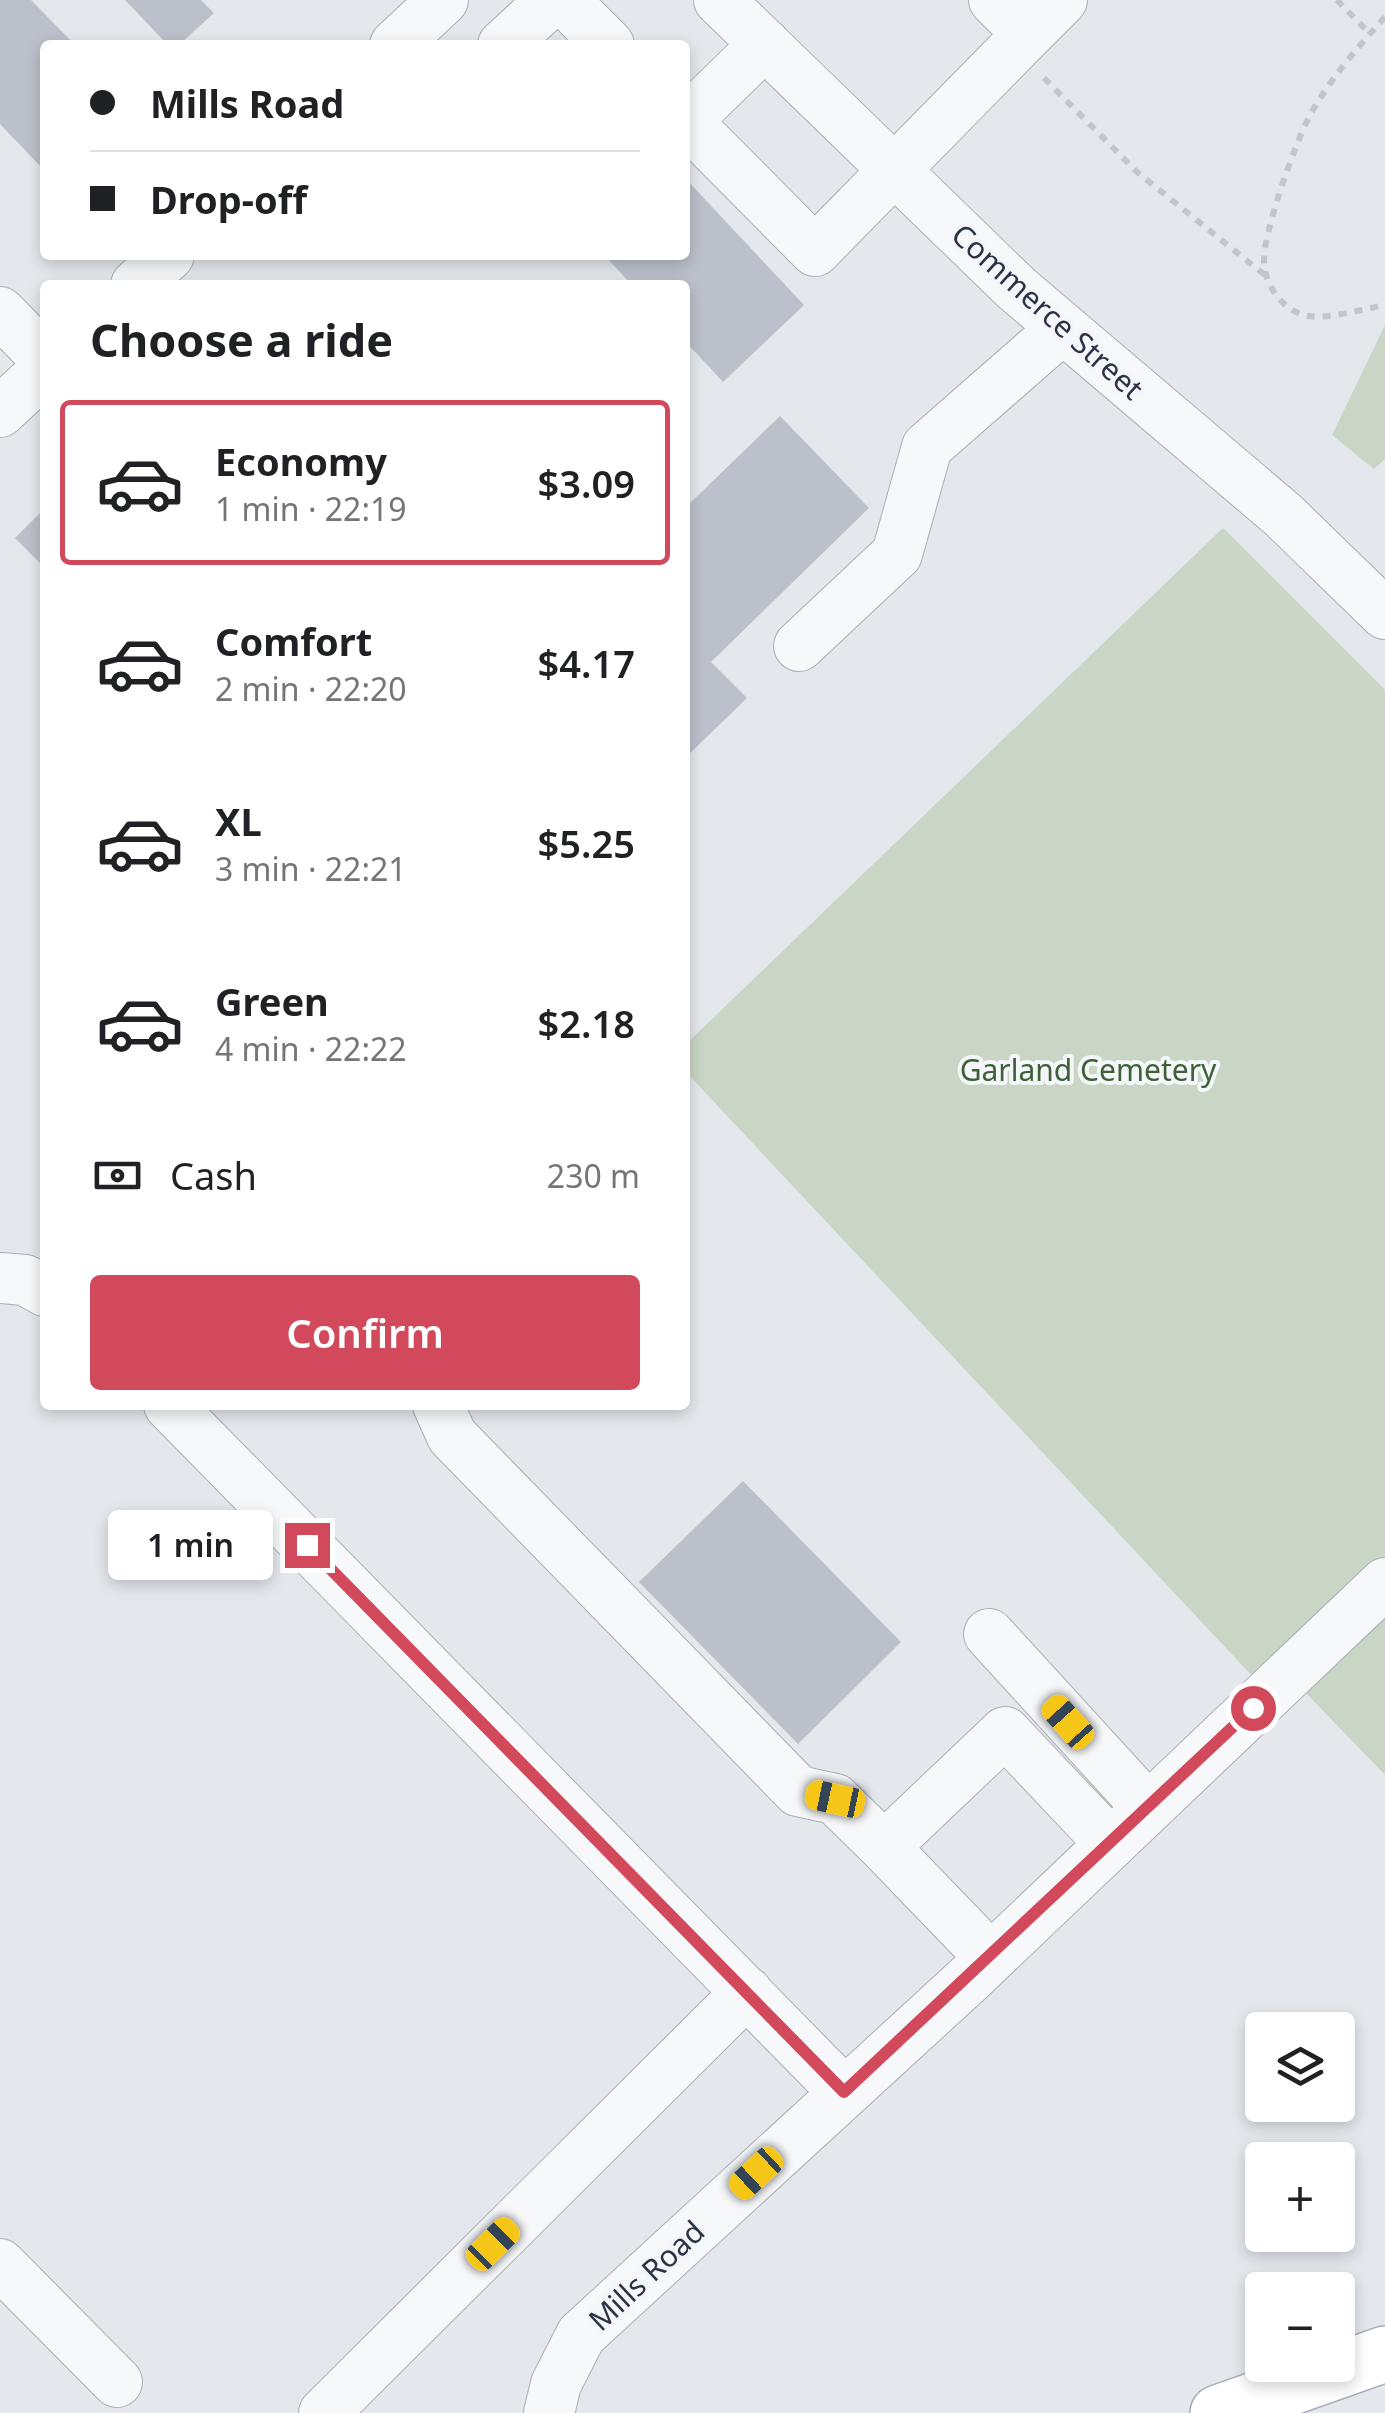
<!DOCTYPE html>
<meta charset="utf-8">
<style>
body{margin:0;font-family:"Noto Sans",sans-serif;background:#f6f6f6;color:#202124;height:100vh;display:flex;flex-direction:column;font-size:38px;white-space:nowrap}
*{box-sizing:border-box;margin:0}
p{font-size:32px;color:#757577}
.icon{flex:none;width:55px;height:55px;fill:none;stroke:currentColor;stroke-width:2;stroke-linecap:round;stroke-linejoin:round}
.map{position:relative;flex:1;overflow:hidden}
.panel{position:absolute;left:40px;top:280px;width:650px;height:1130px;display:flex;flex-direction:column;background:#fff;border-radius:10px;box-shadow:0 5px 15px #0003}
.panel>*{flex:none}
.guide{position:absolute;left:40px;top:40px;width:650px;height:220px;border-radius:10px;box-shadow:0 5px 15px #0003;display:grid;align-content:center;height:220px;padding:0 50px;background:#fff}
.fabs{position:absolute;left:1245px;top:2012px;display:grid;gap:20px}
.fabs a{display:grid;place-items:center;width:110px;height:110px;border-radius:10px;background:#fff;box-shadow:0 5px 15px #0003;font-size:50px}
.end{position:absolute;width:45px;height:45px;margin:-22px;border:12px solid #d1495b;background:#fff;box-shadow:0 0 0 5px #fff}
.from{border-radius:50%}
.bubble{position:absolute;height:70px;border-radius:10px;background:#fff;box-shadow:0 5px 15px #0003;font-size:32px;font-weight:600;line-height:70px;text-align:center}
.car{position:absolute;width:30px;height:60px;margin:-30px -15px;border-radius:12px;box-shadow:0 0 8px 2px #0007;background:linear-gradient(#f5c518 24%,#345 0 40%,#f5c518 0 76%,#345 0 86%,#f5c518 0)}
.guide b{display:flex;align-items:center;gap:35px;height:95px;font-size:38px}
.guide b+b{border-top:2px solid #e0e0e0}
.guide i{width:25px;height:25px;background:#202124}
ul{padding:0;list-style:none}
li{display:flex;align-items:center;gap:30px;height:165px;margin:0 20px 15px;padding:0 30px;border:5px solid transparent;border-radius:10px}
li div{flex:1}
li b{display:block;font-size:38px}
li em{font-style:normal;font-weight:600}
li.current{border-color:#d1495b}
li>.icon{width:90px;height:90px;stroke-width:1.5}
h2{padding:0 50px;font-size:45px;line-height:120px}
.pay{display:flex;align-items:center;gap:25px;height:110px;padding:0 50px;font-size:38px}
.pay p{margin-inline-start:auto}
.action{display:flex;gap:20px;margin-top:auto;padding:20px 50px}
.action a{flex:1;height:115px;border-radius:10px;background:#d1495b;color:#fff;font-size:40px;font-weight:600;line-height:115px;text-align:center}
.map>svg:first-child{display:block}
.green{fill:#c9d6c5}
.building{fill:#bbc0ca}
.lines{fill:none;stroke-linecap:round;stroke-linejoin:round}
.minor-casing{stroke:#a9aeb7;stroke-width:52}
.major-casing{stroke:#a3abb8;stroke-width:58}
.path{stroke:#c2c5cb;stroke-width:6;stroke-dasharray:8 8;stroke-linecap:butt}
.minor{stroke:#f7f8fa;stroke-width:50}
.major{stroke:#fff;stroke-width:55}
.route{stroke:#d1495b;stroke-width:12}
.labels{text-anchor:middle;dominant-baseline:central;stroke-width:8;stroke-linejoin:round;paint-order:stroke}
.street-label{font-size:30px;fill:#2b3445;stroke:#f4f6f9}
.park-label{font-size:30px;fill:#3f6138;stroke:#f4f6f9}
</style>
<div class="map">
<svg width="1385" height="2413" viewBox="0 0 1385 2413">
<rect width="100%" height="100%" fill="#e4e7ec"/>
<!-- green -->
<path class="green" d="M1385 325V459L1374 469 1332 435Z
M1223 528 1385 690V1556L1255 1679 685 1071V1045Z
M1385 1615V1775L1304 1691Z"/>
<!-- building -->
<path class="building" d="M0 0H31L75 45H45V171L0 124Z
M125 0H201L214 13 179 45H168Z
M685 178 804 305 723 382 685 341V285H632L604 255H685Z
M780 416 869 508 711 662 747 698 685 758V508Z
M45 508V568L15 538Z
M743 1481 901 1642 798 1744 639 1582Z"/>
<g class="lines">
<defs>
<path id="minor" d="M564 0 609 45
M719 0 1016 288 1283 515 1385 614
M1028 34 1062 0
M765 44 686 121 815 251 1028 34 994 0
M395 45 443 0
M503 45 552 0
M136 285 169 255
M0 312 45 358
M0 412 45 370
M799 646 897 554 927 447 1063 328
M0 1278 25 1280 45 1291
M169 1405 844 2092
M438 1405 452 1436 798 1791 835 1799 884 1847
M989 1634 1148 1808
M991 1958 884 1847 1005 1732 1111 1844
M0 2264 117 2382
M324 2413 747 1992
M549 2413 556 2384 581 2335 970 1978 1385 1583"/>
<path id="major" d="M1218 2413 1385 2354"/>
</defs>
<!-- minor casing -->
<use href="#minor" class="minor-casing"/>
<!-- major casing -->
<use href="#major" class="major-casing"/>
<!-- path -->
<path class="path" d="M1337 0 1370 34
M1385 17C1357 48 1331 78 1310 115 1296 141 1263 233 1264 261 1264 285 1284 313 1309 316 1329 319 1364 309 1385 305
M1044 78 1137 172 1266 276"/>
<!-- minor -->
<use href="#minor" class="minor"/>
<!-- major -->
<use href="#major" class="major"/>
</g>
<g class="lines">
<!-- route -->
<path class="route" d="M307 1545 844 2092 1253 1708"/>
</g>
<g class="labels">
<!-- street labels -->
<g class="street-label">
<text transform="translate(1048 311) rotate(42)">Commerce Street</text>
<text transform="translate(646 2275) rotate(-43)">Mills Road</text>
</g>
<!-- park labels -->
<g class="park-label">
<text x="1088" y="1069">Garland Cemetery</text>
</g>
</g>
</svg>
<div class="fabs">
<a><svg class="icon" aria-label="layers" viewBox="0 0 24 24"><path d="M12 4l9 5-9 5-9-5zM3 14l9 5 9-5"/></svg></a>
<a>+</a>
<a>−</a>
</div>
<i class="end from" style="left:1253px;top:1708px"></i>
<i class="end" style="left:307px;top:1545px"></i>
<div class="bubble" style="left:108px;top:1510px;width:165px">1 min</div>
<i class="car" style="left:1068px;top:1722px;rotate:318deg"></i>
<i class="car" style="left:835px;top:1799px;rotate:282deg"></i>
<i class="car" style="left:756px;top:2173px;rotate:227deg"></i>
<i class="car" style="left:493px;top:2244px;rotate:45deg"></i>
<div class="guide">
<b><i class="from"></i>Mills Road</b>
<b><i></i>Drop-off</b>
</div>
<section class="panel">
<h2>Choose a ride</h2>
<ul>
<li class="current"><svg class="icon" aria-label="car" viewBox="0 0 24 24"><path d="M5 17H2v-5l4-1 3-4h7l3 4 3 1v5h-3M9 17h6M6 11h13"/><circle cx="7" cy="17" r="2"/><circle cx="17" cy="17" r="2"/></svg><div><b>Economy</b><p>1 min · 22:19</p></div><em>$3.09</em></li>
<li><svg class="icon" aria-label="car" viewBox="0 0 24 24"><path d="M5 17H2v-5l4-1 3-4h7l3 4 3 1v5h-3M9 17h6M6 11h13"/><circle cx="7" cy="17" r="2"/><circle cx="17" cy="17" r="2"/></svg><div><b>Comfort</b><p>2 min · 22:20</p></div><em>$4.17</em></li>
<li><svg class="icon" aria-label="car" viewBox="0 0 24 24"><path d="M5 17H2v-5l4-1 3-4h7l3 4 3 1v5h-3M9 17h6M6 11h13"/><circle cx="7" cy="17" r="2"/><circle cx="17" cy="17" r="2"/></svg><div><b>XL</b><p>3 min · 22:21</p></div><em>$5.25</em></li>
<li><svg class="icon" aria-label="car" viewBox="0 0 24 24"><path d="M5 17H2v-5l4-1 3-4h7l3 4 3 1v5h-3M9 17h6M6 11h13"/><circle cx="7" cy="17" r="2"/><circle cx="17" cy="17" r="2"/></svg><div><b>Green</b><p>4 min · 22:22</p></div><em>$2.18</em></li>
</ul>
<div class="pay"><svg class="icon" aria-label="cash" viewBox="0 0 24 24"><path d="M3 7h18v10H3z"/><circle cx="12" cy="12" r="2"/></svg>Cash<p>230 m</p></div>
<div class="action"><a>Confirm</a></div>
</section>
</div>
